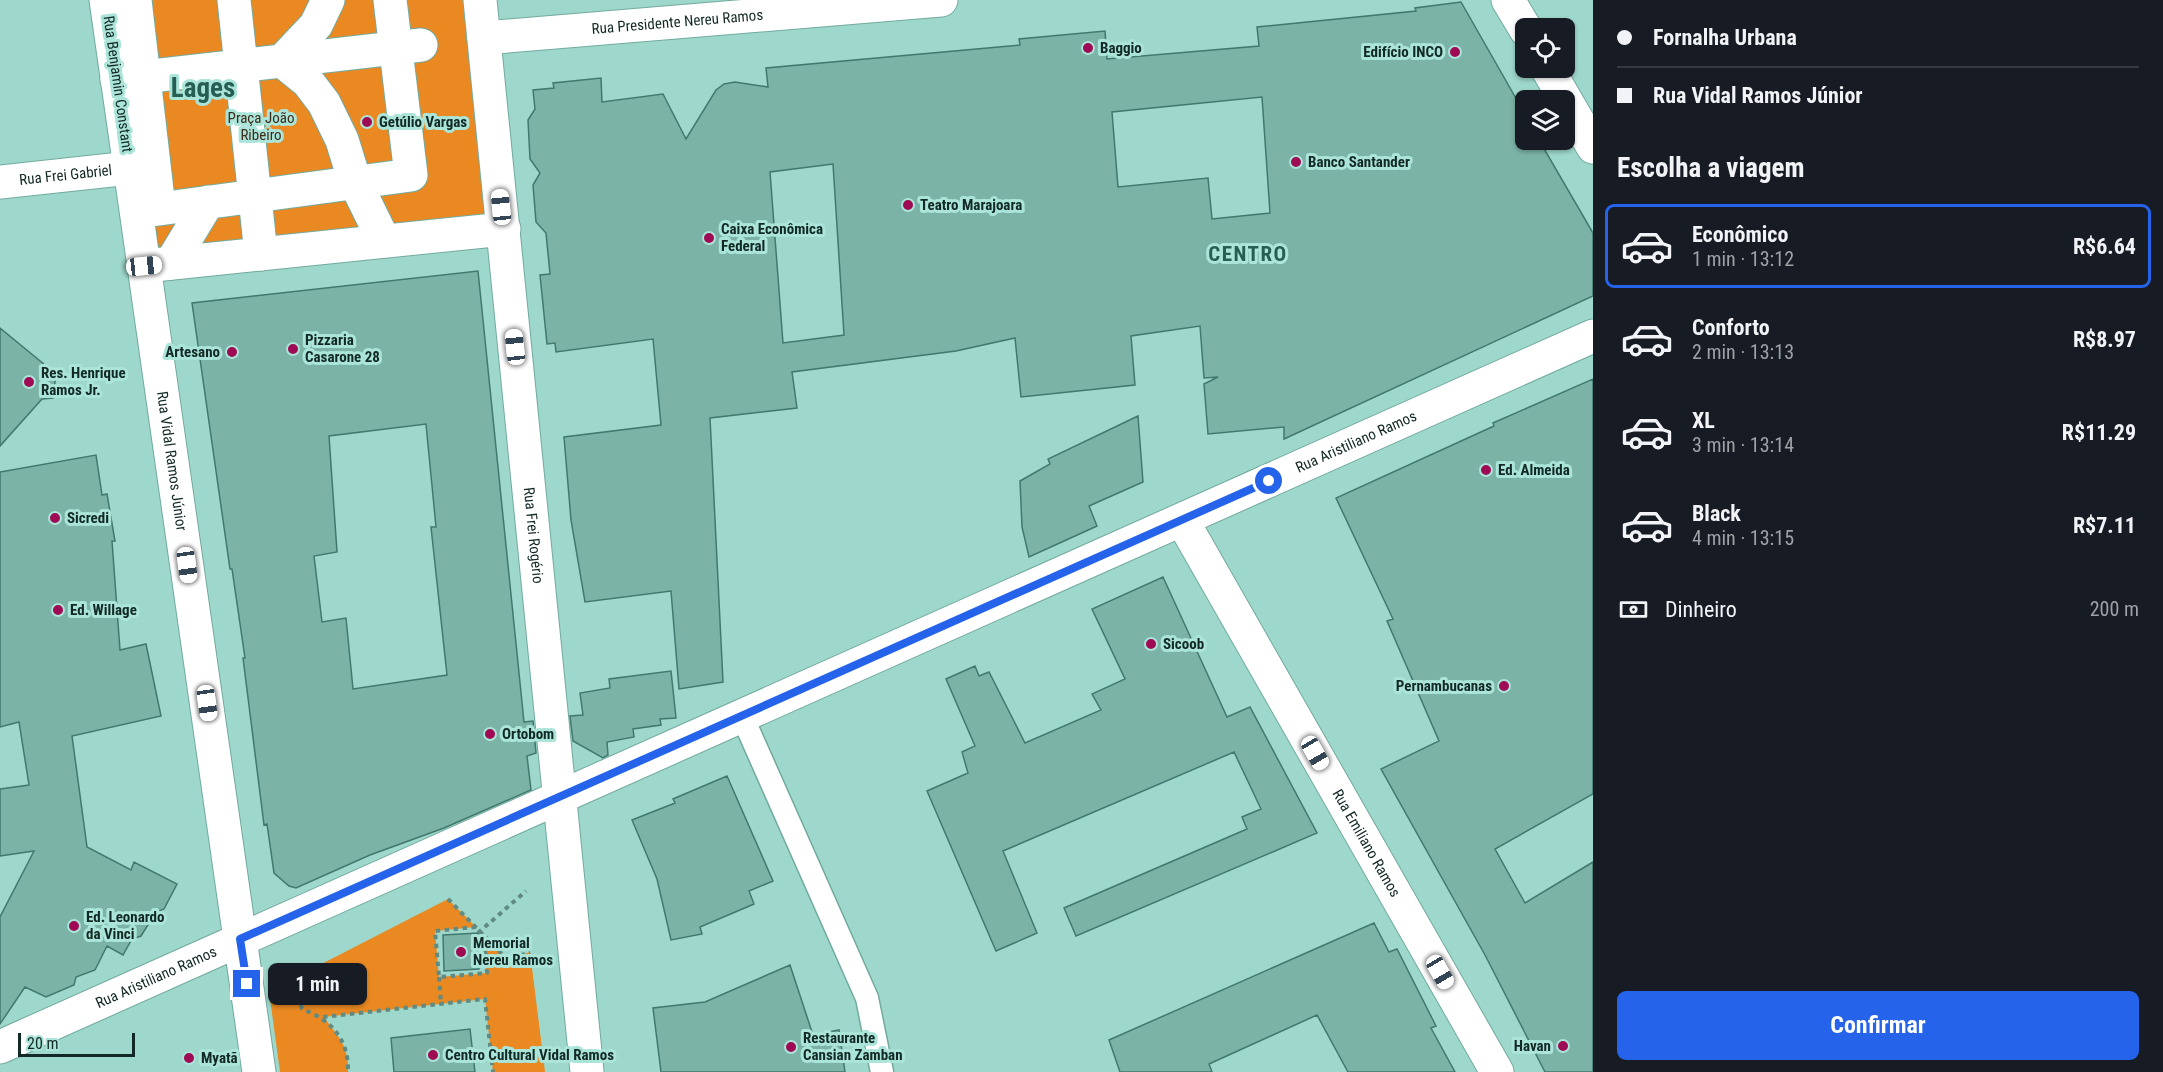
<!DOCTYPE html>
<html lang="pt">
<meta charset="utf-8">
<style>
body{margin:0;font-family:"Roboto Condensed",sans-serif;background:#242831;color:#f1f3f6;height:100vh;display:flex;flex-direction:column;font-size:22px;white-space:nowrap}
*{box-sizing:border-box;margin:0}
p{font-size:20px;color:#9ea1a6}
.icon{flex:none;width:33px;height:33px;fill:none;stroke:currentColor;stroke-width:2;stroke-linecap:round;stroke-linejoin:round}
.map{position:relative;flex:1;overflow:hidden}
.drawer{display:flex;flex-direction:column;background:#171b24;width:570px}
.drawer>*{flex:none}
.top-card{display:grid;align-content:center;height:132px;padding:0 24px;background:#171b24}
.controls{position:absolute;left:1515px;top:18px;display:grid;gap:12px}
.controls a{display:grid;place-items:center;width:60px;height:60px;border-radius:9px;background:#171b24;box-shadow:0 2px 4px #0004;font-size:30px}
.scale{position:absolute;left:18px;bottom:15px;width:117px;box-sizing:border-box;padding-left:6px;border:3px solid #122925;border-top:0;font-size:16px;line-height:21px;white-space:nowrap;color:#122925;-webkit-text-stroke:4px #abe4d8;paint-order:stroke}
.end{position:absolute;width:27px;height:27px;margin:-14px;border:8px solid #2563eb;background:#fff;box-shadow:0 0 0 3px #fff}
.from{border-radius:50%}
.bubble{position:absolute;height:42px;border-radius:9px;background:#171b24;box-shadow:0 2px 4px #0004;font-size:20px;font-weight:700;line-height:42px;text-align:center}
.car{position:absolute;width:18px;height:36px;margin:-18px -9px;border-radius:8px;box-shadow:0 0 4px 2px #0007;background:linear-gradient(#fff 24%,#345 0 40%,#fff 0 76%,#345 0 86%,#fff 0)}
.top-card b{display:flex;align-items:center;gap:21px;height:57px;font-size:22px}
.top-card b+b{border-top:2px solid #363941}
.top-card i{width:15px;height:15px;background:#f1f3f6}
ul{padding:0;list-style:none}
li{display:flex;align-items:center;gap:18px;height:84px;margin:0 12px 9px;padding:0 12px;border:3px solid transparent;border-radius:9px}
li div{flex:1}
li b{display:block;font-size:22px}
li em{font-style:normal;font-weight:700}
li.current{border-color:#2563eb}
li>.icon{width:54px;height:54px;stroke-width:1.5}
h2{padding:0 24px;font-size:27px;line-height:72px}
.pay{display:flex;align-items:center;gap:15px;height:66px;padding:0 24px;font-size:22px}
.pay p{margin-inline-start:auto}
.primary-button{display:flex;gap:12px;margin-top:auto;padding:12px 24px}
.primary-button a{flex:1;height:69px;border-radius:9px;background:#2563eb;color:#fff;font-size:24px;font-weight:700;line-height:69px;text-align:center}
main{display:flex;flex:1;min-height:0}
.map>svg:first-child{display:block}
.green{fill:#ea8921}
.building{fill:#7bb3a7;stroke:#42796f;stroke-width:1.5;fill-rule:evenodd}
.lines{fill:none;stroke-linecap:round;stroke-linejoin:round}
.service-casing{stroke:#72aa9e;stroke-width:25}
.pedestrian-casing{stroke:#72aa9e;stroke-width:35}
.minor-casing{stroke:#72aa9e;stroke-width:35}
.tertiary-casing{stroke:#72aa9e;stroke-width:35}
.secondary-casing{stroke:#72aa9e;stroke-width:35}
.path{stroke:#608a82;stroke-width:4;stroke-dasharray:4.5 4.5;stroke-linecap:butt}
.service{stroke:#fff;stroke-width:22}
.pedestrian{stroke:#fff;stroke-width:33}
.minor{stroke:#fff;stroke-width:33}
.tertiary{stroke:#fff;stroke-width:33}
.secondary{stroke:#fff;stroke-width:33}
.route{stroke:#2563eb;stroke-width:8}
.poi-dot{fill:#9e0a53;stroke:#abe4d8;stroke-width:2}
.labels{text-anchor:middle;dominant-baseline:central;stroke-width:6;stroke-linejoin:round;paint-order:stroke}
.street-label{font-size:15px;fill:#122925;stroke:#abe4d8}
.poi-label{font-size:15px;font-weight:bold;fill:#122925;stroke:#abe4d8;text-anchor:start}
.park-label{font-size:15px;fill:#3d2b1b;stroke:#abe4d8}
.district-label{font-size:21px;font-weight:bold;letter-spacing:1.5px;fill:#265e54;stroke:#abe4d8}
.town-label{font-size:27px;font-weight:bold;fill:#265e54;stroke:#abe4d8}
</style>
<main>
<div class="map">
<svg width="1593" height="1072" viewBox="0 0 1593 1072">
<rect width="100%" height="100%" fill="#9ed7cb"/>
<!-- green -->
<path class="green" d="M105 0H470L504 229 144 266Z
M448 899 476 927 435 931 439 977 486 973 484 935 508 960 530 952 545 1072H493L485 999 324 1017C337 1036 349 1044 348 1072H280L269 991Z"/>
<!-- building -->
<path class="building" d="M1461 2 1526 116V140H1539L1593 233V296L1284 439V427L1208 434 1204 384 1218 377 1204 378 1200 326 1131 336 1135 385 1021 397 1015 338 956 351 792 372 797 408 710 418 723 682 679 689 671 591 585 602 571 520 564 437 661 425 653 339 556 352 555 343 547 344 540 275 550 274 546 233 536 222 533 185 540 173 530 159 528 120 535 109 533 90 554 88 553 83 601 78 602 102 663 94 686 139 716 90 724 84 735 82 768 87 766 68 1020 45 1019 39 1105 31 1107 59 1259 46 1257 27 1416 11 1415 8ZM1262 97 1270 213 1212 219 1208 178 1118 187 1112 112ZM833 164 844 335 783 343 770 172Z
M478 271 524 722 533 721 536 753 527 756 531 790 444 828 370 855 296 888 289 886 274 873 267 824 264 825 243 658H245L232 569H230L192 303ZM426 424 436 527H431L447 675 353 689 346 618 322 622 314 556 337 552 329 436Z
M0 328 56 374 53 398 42 399 0 446Z
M1593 379V794L1495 849 1525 903 1593 862V1072H1545L1485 955 1381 769 1439 741 1387 621 1393 619 1336 498 1494 426 1493 423Z
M1138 416 1143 482 1089 506 1097 526 1029 557 1022 527 1020 481 1050 464 1048 459Z
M96 455 102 495 107 494 115 541H112L120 650 146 644 161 716 72 736 87 847 131 870 134 862 177 884 164 909 156 912 141 936 132 939 123 955 107 946 95 970 76 977 74 985 46 997 25 987 0 1024V917L34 851 0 856V789L29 785 19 722 0 727V472Z
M1163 577 1227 717 1250 707 1317 833 1076 936 1064 908 1247 829 1242 817 1261 809 1234 752 1003 851 1037 933 996 951 927 791 968 773 962 752 975 746 946 679 975 666 979 676 989 672 1025 743 1101 710 1092 694 1125 679 1092 609Z
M671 671 676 718 660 719 661 725 633 729 634 737 607 742 608 755 603 758 573 741 570 716 583 715 580 693 610 688 609 679Z
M727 776 773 881 749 891 754 904 700 927 702 934 671 940 657 879 632 820 675 803 673 799Z
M1374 923 1389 952 1397 949 1436 1026 1431 1028 1455 1072H1348L1317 1015 1209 1064 1212 1072H1120L1109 1040Z
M478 933 479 969 444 971 443 935Z
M790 965 813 1035 839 1030 845 1072H661L653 1008 705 1002Z
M470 1029 475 1072H394L391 1038Z"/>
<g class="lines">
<defs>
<path id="service" d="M742 716 867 998 882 1072"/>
<path id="pedestrian" d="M135 0 159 208
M234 0 261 254
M328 0 316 25 282 61 308 82 324 103 342 140 355 182 384 241
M117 80 421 45
M137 212 411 175 390 0
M171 263 208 202"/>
<path id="minor" d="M144 266 504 229"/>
<g id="tertiary">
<path id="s1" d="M130 168 259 1072"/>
<path id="s2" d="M1182 520 1497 1072"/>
<path id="s3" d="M0 1047 1593 336"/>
</g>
<g id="secondary">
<path id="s4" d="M480 0 587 1072"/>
<path d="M1508 0 1526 30"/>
<path id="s5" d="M484 38 941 0"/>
<path d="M1547 68 1593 147"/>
<path id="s6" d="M0 182 130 168 106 0"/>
</g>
</defs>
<!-- service casing -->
<use href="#service" class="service-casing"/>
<!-- pedestrian casing -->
<use href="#pedestrian" class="pedestrian-casing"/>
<!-- minor casing -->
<use href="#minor" class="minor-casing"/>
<!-- tertiary casing -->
<use href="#tertiary" class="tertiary-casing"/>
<!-- secondary casing -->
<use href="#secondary" class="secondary-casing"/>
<!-- path -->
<path class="path" d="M448 899 508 960 530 952
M476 927 435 931 439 977 487 973 484 935
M478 933 526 891
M439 977 441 1004
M293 979 302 1009C331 1020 349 1039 348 1072
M323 1017 485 999 493 1072"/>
<!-- service -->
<use href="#service" class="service"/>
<!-- pedestrian -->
<use href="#pedestrian" class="pedestrian"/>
<!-- minor -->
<use href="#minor" class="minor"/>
<!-- tertiary -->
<use href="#tertiary" class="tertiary"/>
<!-- secondary -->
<use href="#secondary" class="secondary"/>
</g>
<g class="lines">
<!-- route -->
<path class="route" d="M247 984 240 939 1269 481"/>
</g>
<!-- markers -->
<g class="poi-dot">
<circle cx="1088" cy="48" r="6"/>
<circle cx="1455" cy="52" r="6"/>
<circle cx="367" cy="122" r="6"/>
<circle cx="1296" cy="162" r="6"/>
<circle cx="908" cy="205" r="6"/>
<circle cx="709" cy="238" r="6"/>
<circle cx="293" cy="349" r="6"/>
<circle cx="232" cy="352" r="6"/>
<circle cx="29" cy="382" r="6"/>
<circle cx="1486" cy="470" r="6"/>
<circle cx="55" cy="518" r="6"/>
<circle cx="58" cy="610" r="6"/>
<circle cx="1151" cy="644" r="6"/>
<circle cx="1504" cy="686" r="6"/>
<circle cx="490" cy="734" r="6"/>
<circle cx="74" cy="926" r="6"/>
<circle cx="461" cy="952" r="6"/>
<circle cx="1563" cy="1046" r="6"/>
<circle cx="791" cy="1047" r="6"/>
<circle cx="433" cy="1055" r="6"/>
<circle cx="189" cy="1058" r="6"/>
</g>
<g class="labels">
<!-- street labels -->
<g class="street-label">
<text stroke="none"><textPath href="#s5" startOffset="194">Rua Presidente Nereu Ramos</textPath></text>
<text transform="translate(118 84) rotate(82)">Rua Benjamin Constant</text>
<text stroke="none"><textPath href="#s6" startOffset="66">Rua Frei Gabriel</textPath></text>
<text stroke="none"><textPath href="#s3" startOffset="1485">Rua Aristiliano Ramos</textPath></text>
<text stroke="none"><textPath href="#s1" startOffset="296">Rua Vidal Ramos Júnior</textPath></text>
<text stroke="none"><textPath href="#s4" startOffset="538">Rua Frei Rogério</textPath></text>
<text stroke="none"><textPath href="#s2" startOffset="372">Rua Emiliano Ramos</textPath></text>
<text stroke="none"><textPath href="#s3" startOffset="171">Rua Aristiliano Ramos</textPath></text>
</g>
<!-- poi labels -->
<g class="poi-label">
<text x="1100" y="48">Baggio</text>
<text x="1443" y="52" text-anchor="end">Edifício INCO</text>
<text x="379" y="122">Getúlio Vargas</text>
<text x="1308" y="162">Banco Santander</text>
<text x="920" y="205">Teatro Marajoara</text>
<text x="721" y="229">Caixa Econômica<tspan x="721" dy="17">Federal</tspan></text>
<text x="305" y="340">Pizzaria<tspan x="305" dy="17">Casarone 28</tspan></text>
<text x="220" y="352" text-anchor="end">Artesano</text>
<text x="41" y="373">Res. Henrique<tspan x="41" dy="17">Ramos Jr.</tspan></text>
<text x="1498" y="470">Ed. Almeida</text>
<text x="67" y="518">Sicredi</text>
<text x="70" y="610">Ed. Willage</text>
<text x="1163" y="644">Sicoob</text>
<text x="1492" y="686" text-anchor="end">Pernambucanas</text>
<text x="502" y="734">Ortobom</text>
<text x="86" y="917">Ed. Leonardo<tspan x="86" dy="17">da Vinci</tspan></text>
<text x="473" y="943">Memorial<tspan x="473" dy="17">Nereu Ramos</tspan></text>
<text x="803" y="1038">Restaurante<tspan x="803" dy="17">Cansian Zamban</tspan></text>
<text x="1551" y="1046" text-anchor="end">Havan</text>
<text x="445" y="1055">Centro Cultural Vidal Ramos</text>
<text x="201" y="1058">Myatã</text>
</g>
<!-- park labels -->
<g class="park-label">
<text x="261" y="118">Praça João<tspan x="261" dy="17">Ribeiro</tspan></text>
</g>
<!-- district labels -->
<g class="district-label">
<text x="1248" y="254">CENTRO</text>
</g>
<!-- town labels -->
<g class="town-label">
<text x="203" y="88">Lages</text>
</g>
</g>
</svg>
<div class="controls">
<a><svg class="icon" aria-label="locate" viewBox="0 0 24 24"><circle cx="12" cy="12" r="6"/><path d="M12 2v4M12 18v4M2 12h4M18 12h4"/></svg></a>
<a><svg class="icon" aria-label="layers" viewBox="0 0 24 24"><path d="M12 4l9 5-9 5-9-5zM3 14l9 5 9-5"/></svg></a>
</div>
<div class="scale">20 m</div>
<i class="end from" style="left:1269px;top:481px"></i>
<i class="end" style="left:247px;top:984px"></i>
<div class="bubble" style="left:268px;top:963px;width:99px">1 min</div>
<i class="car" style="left:501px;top:207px;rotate:354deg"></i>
<i class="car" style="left:144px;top:266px;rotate:84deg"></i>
<i class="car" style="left:515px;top:347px;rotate:354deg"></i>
<i class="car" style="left:187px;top:565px;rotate:172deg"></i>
<i class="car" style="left:207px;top:703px;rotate:172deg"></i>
<i class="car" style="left:1315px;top:753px;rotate:150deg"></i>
<i class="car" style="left:1440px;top:972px;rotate:150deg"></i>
</div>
<section class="drawer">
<div class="top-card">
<b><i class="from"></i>Fornalha Urbana</b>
<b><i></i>Rua Vidal Ramos Júnior</b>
</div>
<h2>Escolha a viagem</h2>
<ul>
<li class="current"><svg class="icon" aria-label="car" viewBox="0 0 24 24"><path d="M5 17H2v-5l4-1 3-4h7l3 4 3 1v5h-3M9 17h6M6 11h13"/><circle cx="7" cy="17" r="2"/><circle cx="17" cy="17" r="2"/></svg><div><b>Econômico</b><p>1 min · 13:12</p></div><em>R$6.64</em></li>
<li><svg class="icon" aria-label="car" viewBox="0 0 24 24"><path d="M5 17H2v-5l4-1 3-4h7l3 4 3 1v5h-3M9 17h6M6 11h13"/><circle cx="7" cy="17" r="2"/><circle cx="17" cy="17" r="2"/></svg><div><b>Conforto</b><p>2 min · 13:13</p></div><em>R$8.97</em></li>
<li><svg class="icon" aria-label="car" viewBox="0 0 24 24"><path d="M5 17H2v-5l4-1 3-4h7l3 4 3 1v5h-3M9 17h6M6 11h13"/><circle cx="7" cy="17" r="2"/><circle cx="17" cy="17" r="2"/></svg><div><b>XL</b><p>3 min · 13:14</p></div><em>R$11.29</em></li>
<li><svg class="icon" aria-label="car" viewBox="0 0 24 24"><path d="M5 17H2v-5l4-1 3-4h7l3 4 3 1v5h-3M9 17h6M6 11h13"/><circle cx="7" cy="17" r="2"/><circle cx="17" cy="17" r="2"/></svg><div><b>Black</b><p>4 min · 13:15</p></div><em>R$7.11</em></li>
</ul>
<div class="pay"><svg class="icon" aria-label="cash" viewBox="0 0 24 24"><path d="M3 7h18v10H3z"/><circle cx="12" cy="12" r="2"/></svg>Dinheiro<p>200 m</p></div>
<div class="primary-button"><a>Confirmar</a></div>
</section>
</main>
